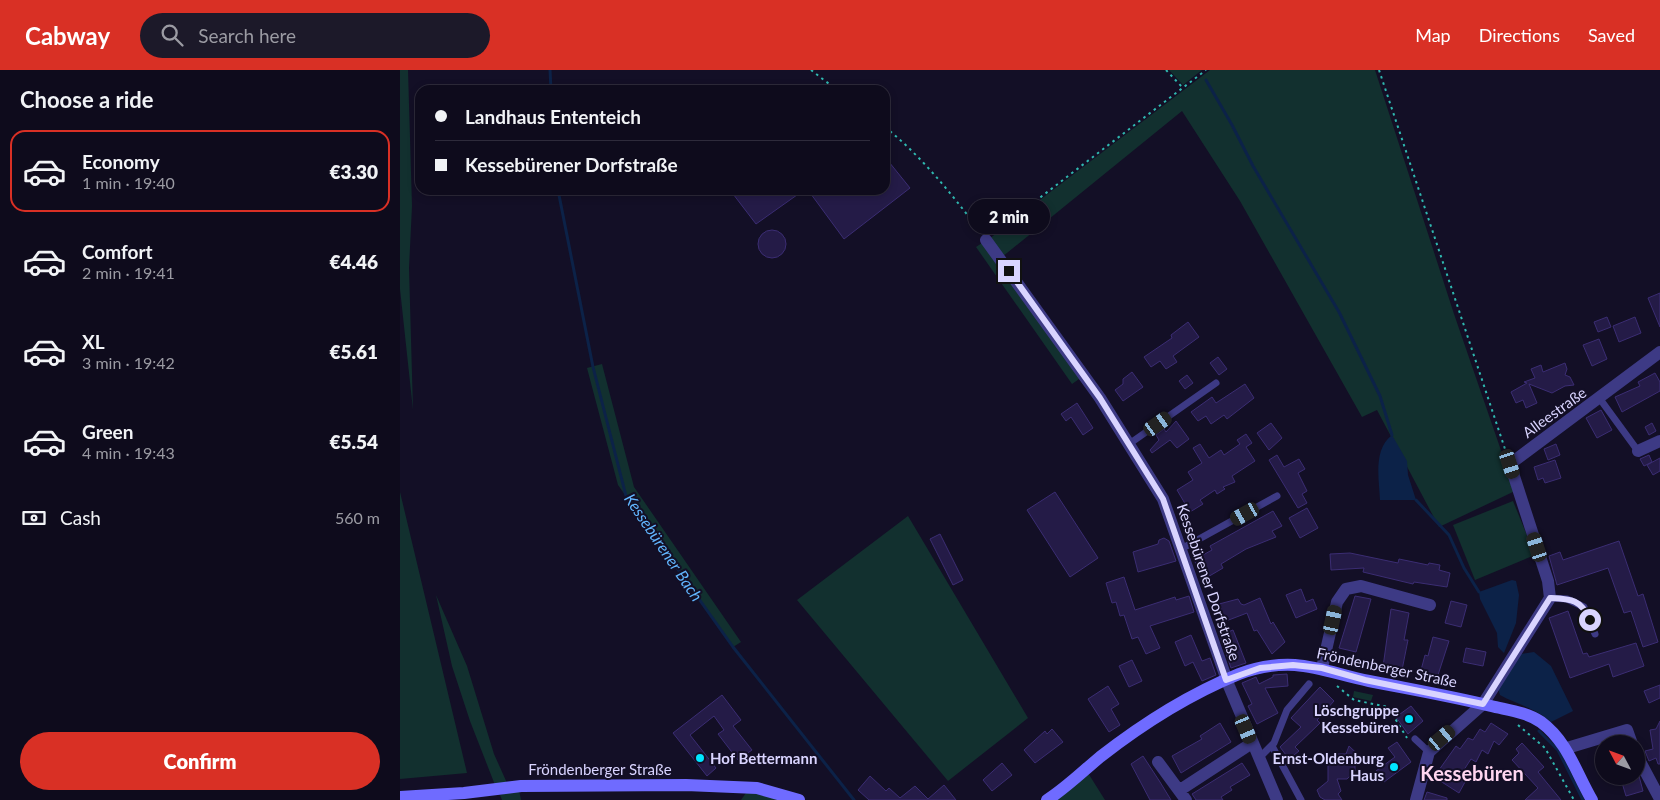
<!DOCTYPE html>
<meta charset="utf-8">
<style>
body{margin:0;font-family:Lato,sans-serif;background:#1c1929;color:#f1f3f6;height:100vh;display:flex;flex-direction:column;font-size:19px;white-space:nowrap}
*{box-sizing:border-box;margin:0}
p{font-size:16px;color:#9b9ba3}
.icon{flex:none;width:28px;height:28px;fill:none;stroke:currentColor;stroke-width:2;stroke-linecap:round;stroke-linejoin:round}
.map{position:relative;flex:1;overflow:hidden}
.details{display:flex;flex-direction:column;background:#0e0b1c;width:400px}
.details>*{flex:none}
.banner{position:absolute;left:15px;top:15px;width:475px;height:110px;border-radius:15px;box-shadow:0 2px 8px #0003,0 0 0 1px #2e2b3b;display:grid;align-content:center;height:110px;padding:0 20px;background:#0e0b1c}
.needle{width:32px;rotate:311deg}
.tools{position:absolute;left:1195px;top:665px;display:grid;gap:10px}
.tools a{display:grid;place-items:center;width:50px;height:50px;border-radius:50%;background:#0e0b1c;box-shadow:0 2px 8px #0003,0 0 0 1px #2e2b3b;font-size:25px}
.end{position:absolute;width:22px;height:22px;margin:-11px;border:6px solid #d9d4ff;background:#111;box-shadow:0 0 0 2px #111}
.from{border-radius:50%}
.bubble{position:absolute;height:35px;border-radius:18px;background:#0e0b1c;box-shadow:0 2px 8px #0003,0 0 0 1px #2e2b3b;font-size:16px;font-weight:800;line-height:35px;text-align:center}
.car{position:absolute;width:15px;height:30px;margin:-15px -8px;border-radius:6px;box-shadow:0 0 4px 1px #0007;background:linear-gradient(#222 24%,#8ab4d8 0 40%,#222 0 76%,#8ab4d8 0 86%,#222 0)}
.banner b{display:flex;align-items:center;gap:18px;height:48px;font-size:19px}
.banner b+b{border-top:1px solid #2e2b3b}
.banner i{width:12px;height:12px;background:#f1f3f6}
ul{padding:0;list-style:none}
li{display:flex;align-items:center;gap:15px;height:82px;margin:0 10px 8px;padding:0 10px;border:2px solid transparent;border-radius:15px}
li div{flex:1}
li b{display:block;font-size:19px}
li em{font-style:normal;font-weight:800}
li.on{border-color:#d93025}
li>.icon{width:45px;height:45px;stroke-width:1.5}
h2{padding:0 20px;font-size:22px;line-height:60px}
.pay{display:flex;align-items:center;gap:12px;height:55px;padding:0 20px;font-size:19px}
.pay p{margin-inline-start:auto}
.action{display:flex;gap:10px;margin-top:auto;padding:10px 20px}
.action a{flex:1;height:58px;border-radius:30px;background:#d93025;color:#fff;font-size:20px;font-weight:800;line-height:58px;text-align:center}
header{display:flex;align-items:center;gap:30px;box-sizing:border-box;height:70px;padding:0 25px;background:#d93025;color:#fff}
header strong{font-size:24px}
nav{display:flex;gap:28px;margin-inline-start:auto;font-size:18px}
.search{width:350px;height:45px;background:#1c1929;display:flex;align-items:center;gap:12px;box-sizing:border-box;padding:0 18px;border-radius:28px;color:#9b9ba3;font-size:19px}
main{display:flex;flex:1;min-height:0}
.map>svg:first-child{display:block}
.green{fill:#12302f}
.water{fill:#0c2248}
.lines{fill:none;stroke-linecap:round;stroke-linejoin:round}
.stream{stroke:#0c2248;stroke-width:3}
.building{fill:#241b47;stroke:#3b2d73}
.path{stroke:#2fb8b0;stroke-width:2;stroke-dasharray:2.5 4;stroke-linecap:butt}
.service{stroke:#3d3a85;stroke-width:7}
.minor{stroke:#3d3a85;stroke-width:12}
.secondary{stroke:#6f6bff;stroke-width:12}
.route{stroke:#d9d4ff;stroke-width:6}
.poi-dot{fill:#00e5ff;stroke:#130f26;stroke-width:2}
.labels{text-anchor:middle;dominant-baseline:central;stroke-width:4;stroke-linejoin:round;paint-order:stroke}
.street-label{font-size:15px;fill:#d9d4ff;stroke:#130f26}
.poi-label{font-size:15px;font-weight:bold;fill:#d9d4ff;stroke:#130f26;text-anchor:end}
.water-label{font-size:16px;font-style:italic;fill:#62b6ff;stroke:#130f26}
.district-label{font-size:20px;font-weight:bold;fill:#ffd6f0;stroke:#130f26}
</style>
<header>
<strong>Cabway</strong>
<div class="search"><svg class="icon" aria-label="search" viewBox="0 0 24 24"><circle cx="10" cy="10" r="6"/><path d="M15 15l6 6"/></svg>Search here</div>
<nav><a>Map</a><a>Directions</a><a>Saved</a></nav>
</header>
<main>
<section class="details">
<h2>Choose a ride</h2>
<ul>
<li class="on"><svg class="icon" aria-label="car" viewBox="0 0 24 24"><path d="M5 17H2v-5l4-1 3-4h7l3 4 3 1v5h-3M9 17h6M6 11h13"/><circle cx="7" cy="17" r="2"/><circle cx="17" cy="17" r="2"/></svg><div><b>Economy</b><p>1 min · 19:40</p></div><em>€3.30</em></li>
<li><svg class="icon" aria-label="car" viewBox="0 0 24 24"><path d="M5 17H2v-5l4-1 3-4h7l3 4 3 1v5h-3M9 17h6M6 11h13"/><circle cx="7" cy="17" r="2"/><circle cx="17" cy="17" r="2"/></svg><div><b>Comfort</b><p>2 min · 19:41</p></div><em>€4.46</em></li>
<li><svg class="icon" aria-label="car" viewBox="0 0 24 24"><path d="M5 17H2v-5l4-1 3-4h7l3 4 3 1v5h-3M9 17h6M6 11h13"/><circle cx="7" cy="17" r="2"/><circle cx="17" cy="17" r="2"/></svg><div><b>XL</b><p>3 min · 19:42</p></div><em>€5.61</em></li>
<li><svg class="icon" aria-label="car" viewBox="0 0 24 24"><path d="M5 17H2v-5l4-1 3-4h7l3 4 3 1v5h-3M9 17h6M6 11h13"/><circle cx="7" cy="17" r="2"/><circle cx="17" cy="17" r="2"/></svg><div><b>Green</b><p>4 min · 19:43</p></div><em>€5.54</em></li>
</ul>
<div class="pay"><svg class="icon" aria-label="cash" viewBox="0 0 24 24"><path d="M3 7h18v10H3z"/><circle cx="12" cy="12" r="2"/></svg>Cash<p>560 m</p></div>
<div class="action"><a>Confirm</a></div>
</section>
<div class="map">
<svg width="1260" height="730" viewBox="0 0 1260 730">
<rect width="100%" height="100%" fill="#130f26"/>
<!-- green -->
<path class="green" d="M0 0H8L12 136 9 198 13 340 0 219Z
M769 0H802L783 15Z
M810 0H975L1054 244 1115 421 1039 457 977 340 962 347 840 131 782 41 602 187 589 169Z
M585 171 682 307 672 314 576 177Z
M202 294 234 417 341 572 333 577 218 415 187 298Z
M0 422 67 703 0 709Z
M1113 431 1135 485 1075 510 1053 455Z
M508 446 628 648 548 711 397 530Z
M36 525 67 596 94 684 107 713 95 715 70 651 52 596Z
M954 621 973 625 971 631 953 627Z
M688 703 705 730H656Z
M119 720 121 730H102L100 725Z
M348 720 382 730H341Z"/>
<!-- water -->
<path class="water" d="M992 365 1007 391 1008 405 1016 430H980C979 408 973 380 992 365Z
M1112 510 1116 511 1119 525 1116 553 1104 583 1098 577 1097 563 1080 529 1079 522Z
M1134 582 1151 596 1173 641 1151 652C1136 638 1118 635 1100 625L1097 615 1120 584Z"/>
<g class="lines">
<!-- stream -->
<path class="stream" d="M150 0 151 20
M806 10 832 55 853 96 939 242 980 326 992 365
M158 120 193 297 226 426 333 577 454 730
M1016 430 1049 465 1064 498 1079 522
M1139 661 1158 680 1183 730"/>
</g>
<!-- building -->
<path class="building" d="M485 87 510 118 444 169 408 120H485Z
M330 120H404L356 154Z
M358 174a14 14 0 1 1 28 0a14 14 0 1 1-28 0Z
M1260 223V257L1248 228Z
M1207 247 1211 257 1198 262 1194 252Z
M1235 247 1241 263 1219 272 1213 256Z
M788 252 799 267 773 286 777 292 766 299 760 291 751 297 744 287 772 268 771 265Z
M1199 269 1207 289 1192 296 1183 275Z
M818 287 827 299 819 305 810 293Z
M1165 293 1167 299 1165 305 1170 307 1174 315 1165 316 1152 323 1129 314 1137 333 1126 338 1123 330 1116 333 1111 322 1127 313 1124 312 1135 308 1131 299 1141 295 1143 302Z
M732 302 743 317 723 331 715 320 723 314V309Z
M1255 303 1260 312V321L1222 342 1215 327 1240 316 1238 312Z
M787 305 793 313 785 319 779 311Z
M845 314 854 328 827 349 824 345 811 354 806 346 798 351 791 342 812 327 816 333Z
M677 333 693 358 683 365 671 347 666 351 661 344Z
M1201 340 1212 360 1197 368 1186 348Z
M776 351 789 369 777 378 770 370 752 383 750 380 759 370 756 365 764 359 766 362Z
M871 353 882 368 869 380 857 363Z
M1252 353 1256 361 1249 365 1245 357Z
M846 364 852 373 846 377 855 391 832 406 835 412 823 417 825 419 817 424 815 420 800 430 803 434 790 442 777 420 793 410 788 402 802 393 793 378 800 374 809 388 821 380 824 385 840 374 837 370Z
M1156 374 1160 385 1148 390 1144 379Z
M877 385 884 397 899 389 905 399 898 403 907 421 902 424 907 433 898 438 869 390Z
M1249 385 1252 392 1244 396 1240 389Z
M1260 388V401L1253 405 1247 395Z
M1155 390 1161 408 1145 413 1143 408 1138 410 1134 397Z
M655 422 698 488 670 507 627 440Z
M907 438 918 458 900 468 889 448Z
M873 441 882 456 872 461 876 467 846 479 821 494 823 498 806 508 802 500 800 501 794 490 812 480 810 476Z
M540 464 563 510 553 515 530 469Z
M764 468 769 471 776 491 738 502 733 482 758 474 759 470Z
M1219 471 1238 526 1243 524 1258 572 1243 577 1231 541 1224 543 1208 498 1157 515 1149 486 1160 482 1163 490Z
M950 483 998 493 999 489 1028 495 1029 493 1040 495 1039 500 1050 503 1047 517 1014 512 1013 514 963 502 964 498 931 500 930 484Z
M724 507 735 540 775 527 776 530 789 526 794 542 750 556 760 578 746 584 738 567 732 569 724 545 720 546 716 532 712 533 706 513Z
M901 519 906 532 913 529 917 539 896 548 886 525Z
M955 526 971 529 956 582 939 578Z
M860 528 871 554 873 552 885 572 872 584 857 560 854 561 847 543 826 551 819 534 838 529 841 534 844 535Z
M1051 531 1067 535 1061 557 1045 553Z
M991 539 1009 543 1004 570H1008L1002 600 983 597Z
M1168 541 1183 584 1187 583 1189 587 1236 573 1244 596 1213 607 1209 594 1170 608 1149 548Z
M833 560 846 593 831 598 820 565Z
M791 565 802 591 810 588 816 605 802 611 793 592 785 596 775 572Z
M1033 567 1049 571 1037 608 1020 604 1025 585 1028 586Z
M1066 578 1086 582 1083 596 1063 592Z
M732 590 742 611 729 617 719 596Z
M887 604 888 616 865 618 878 643 857 654 848 636 852 634 842 613 856 607 859 614 873 607V605Z
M1260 615V628L1249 633 1244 621Z
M708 616 719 634 711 639 720 655 709 662 688 629Z
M920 617 934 631 917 650 920 653 895 677 899 681 889 689 880 677 901 657 891 648Z
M322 625 341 650 333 656 352 680 338 690 318 664 324 660 314 646 290 665 316 698 307 706 273 663Z
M1011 636 1023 651 1008 664 996 647Z
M1260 651V694H1258L1256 688 1249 691 1245 681 1253 679 1250 660 1256 659Z
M820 653 831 672 781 703 772 686 802 669 800 666Z
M1091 653 1108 664 1099 675 1094 671 1088 684 1082 680 1076 692 1071 689 1058 709 1065 712 1059 723 1034 707 1056 676 1060 679 1068 668 1073 670 1080 659 1085 662Z
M652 659 663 672 635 693 624 680 645 661 647 664Z
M997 672 1011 692 984 712 976 701 995 687 988 678Z
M1122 673 1144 697 1138 702 1161 730H1125L1138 718 1112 690 1119 683 1116 679Z
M949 676 966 692 955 691V701L947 709H937L941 721 938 724 942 730H925L920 727 917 720 928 711V688L931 689 936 684H946Z
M743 686 760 712 771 730H750L731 694Z
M602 693 612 705 592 721 583 710Z
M842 693 850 705 830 717 832 720 821 727 823 730H796L792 724Z
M470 706 486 721 489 718 500 728 515 716 528 729 544 715 556 730H469L458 720Z
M1220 706H1239L1243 721 1226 726Z
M1027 722 1047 728V730H1024Z"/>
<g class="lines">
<!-- path -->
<path class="path" d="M411 0 437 20
M766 0 783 18
M979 0 1106 382
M485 57C522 87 550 122 579 160
M594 163 806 0
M937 616 954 630 988 637 1007 668
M1118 655 1145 678 1174 730"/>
<!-- service -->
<path class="service" d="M1200 329 1238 381
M729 374 816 313
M781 479 877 426
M1150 528 1167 529 1184 537 1195 564
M1015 669 1029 682
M872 676 901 730
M859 688 874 673 887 640 909 614"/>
<!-- minor -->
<path class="minor" d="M586 170 700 328 763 429 829 616 877 730
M1238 381 1260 371
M922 598 937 532 946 519 961 516 1030 535
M1167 678 1227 660 1232 674
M1236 684 1260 729
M758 692 786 730
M780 720 852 673
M1016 730 1029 682 1083 634 1150 528 1148 511 1110 394 1260 282"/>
<!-- secondary -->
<path class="secondary" d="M0 727 64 723 121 716 286 715 357 718 399 730
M647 730C666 718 682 702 700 687 741 655 790 624 839 604 857 597 876 594 895 595 921 597 943 606 969 611 1009 619 1050 626 1091 636 1107 640 1127 642 1141 652 1168 672 1176 703 1192 730"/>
</g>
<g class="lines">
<!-- route -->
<path class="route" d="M609 201 700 328 763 429 826 610 860 598 893 595 922 598 965 610 1083 634 1150 528C1171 529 1181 529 1190 550"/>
</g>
<!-- markers -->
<g class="poi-dot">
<circle cx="1009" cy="649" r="5"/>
<circle cx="300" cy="688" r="5"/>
<circle cx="994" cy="697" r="5"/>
</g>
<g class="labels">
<!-- street labels -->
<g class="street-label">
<text transform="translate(1154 342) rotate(-36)">Alleestraße</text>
<text transform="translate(809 512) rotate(71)">Kessebürener Dorfstraße</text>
<text transform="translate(987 597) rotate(12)">Fröndenberger Straße</text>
<text x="200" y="699">Fröndenberger Straße</text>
</g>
<!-- poi labels -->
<g class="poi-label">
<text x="999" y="640">Löschgruppe<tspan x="999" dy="17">Kessebüren</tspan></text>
<text x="310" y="688" text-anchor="start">Hof Bettermann</text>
<text x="984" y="688">Ernst-Oldenburg<tspan x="984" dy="17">Haus</tspan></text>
</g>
<!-- water labels -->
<g class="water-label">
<text transform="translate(264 477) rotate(56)">Kessebürener Bach</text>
</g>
<!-- district labels -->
<g class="district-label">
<text x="1072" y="703">Kessebüren</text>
</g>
</g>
</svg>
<div class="tools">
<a><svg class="needle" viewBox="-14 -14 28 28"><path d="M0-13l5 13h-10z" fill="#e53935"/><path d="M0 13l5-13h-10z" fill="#9b9ba3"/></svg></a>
</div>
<i class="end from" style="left:1190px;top:550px"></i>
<i class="end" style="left:609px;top:201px"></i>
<div class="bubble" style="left:568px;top:129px;width:82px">2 min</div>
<i class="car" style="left:758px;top:354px;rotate:55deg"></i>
<i class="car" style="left:1110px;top:394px;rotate:162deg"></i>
<i class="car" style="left:845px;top:444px;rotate:241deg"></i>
<i class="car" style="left:1137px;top:477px;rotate:342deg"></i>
<i class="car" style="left:933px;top:550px;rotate:12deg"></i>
<i class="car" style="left:846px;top:659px;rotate:157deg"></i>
<i class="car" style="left:1042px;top:668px;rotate:50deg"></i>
<div class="banner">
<b><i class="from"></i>Landhaus Ententeich</b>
<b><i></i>Kessebürener Dorfstraße</b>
</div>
</div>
</main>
